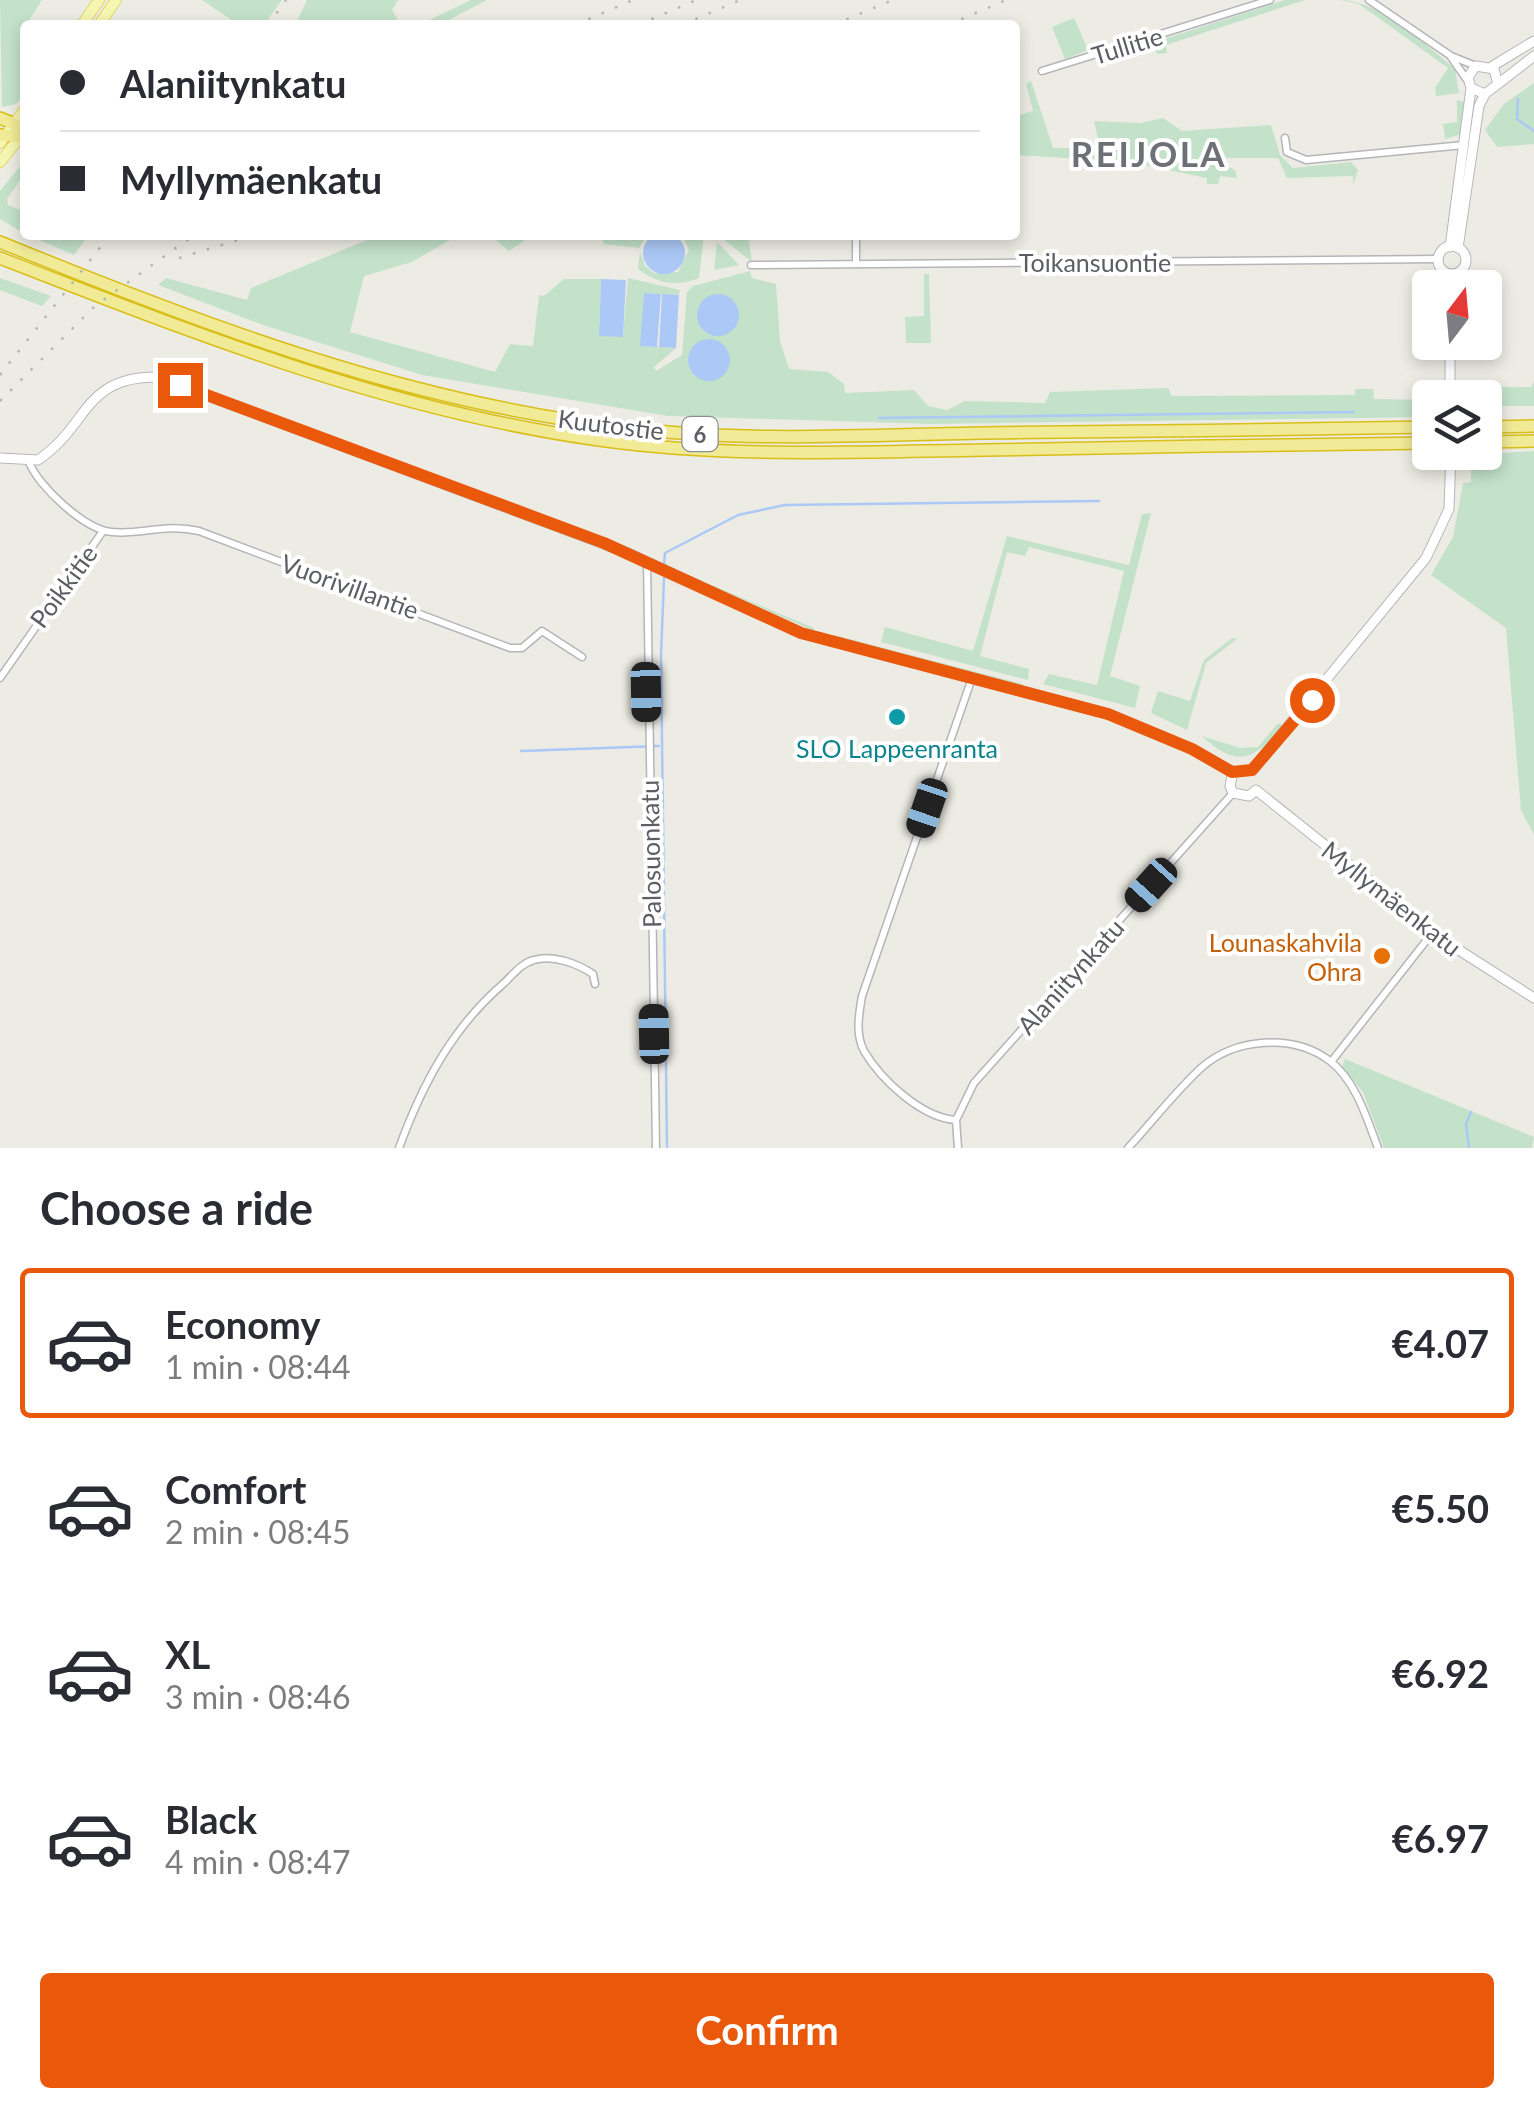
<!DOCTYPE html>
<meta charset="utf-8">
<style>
body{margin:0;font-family:Lato,sans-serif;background:#f7f7f7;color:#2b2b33;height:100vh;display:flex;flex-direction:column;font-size:38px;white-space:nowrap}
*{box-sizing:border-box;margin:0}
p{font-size:32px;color:#7c7c81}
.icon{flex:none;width:55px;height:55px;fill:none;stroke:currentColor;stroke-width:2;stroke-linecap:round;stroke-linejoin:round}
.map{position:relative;height:1148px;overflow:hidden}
.sheet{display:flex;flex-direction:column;background:#fff;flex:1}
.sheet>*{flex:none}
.banner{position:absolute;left:20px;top:20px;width:1000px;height:220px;border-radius:10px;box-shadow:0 5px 15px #0003;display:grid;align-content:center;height:220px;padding:0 40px;background:#fff}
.needle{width:65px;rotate:16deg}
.controls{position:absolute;left:1412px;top:270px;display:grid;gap:20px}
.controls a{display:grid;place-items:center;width:90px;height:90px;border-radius:10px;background:#fff;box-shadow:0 5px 15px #0003;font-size:50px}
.end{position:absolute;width:45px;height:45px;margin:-22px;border:12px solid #ea580c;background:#fff;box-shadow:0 0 0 5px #fff}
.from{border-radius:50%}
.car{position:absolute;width:30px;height:60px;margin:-30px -15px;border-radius:12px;box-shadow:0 0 8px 2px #0007;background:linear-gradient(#222 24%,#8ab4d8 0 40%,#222 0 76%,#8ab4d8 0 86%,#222 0)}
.banner b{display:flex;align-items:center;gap:35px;height:95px;font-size:38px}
.banner b+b{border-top:2px solid #e1e1e2}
.banner i{width:25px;height:25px;background:#2b2b33}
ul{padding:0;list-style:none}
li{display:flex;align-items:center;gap:30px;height:150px;margin:0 20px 15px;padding:0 20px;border:5px solid transparent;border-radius:10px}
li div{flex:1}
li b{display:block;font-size:38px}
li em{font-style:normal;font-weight:700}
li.active{border-color:#ea580c}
li>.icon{width:90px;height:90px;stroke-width:1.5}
h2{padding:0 40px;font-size:45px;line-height:120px}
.button{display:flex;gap:20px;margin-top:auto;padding:20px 40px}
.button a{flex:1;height:115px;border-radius:10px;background:#ea580c;color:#fff;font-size:40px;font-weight:700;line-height:115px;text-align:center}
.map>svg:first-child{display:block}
.green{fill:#c3e2c9}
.water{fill:#abc8f6}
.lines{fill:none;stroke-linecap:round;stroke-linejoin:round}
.stream{stroke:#abc8f6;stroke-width:2.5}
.street-casing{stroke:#b4b5ba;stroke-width:9}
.secondary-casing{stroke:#b5b7bc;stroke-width:11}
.primary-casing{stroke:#e2d568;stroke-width:12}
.highway-casing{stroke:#d9be18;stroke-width:14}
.street{stroke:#fff;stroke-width:6}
.secondary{stroke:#fff;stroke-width:9}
.primary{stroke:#f5f6b0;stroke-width:10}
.highway{stroke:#f1ea96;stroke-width:11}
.rail{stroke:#b4b5b5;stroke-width:2.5;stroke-dasharray:2.5 12;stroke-linecap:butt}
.route{stroke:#ea580c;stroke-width:12}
.culture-dot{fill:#0f9aa8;stroke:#fff;stroke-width:4}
.food-dot{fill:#e8710a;stroke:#fff;stroke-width:4}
.labels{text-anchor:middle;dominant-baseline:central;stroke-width:8;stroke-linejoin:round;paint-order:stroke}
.shield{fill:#fff;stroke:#8d8e92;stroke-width:2.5}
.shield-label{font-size:22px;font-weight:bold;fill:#5c5e63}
.street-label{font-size:25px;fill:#5c5e63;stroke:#fff}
.culture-label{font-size:25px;fill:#0d838f;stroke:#fff}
.food-label{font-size:25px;fill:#c56008;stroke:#fff;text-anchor:end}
.district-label{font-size:35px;font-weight:bold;letter-spacing:2.5px;fill:#6d7075;stroke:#fff}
</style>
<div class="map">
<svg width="1534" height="1148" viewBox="0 0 1534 1148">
<rect width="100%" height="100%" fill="#edece4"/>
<!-- green -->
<path class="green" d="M0 0H42L28 22 32 25H25V95L16 104 2 107Z
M202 0H282L264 25H239Z
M307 0H398L392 10 401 25H295Z
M471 0H487L439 25H419Z
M1285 0H1305L1166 45 1167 53 1157 54 1154 46 1161 40Z
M1340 0C1379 0 1425 44 1455 69L1459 93 1436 96 1435 88 1448 68 1359 4Z
M1074 18 1088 50 1065 59 1052 27Z
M1031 81 1053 148H1100L1094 121 1141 123 1163 118 1182 131 1271 125 1280 155 1293 168 1351 162 1358 170 1353 185V176L1287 178 1278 158H1225L1223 164 1235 170 1237 178 1220 176 1218 184H1207V178L1130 162 1015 155V116L1033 111 1026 84Z
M1534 83V144L1497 147 1485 130 1504 104Z
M1457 100 1465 102 1461 134 1445 139 1443 124 1457 122Z
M25 160V173L7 199 8 205 25 212V234L0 219V191Z
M28 235H100L87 237 74 255Z
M379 235H458L412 262 364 276 350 332 495 372 510 344 533 346 539 295 544 296 564 279H601L599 335 623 337 628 278 680 290 679 295 644 293 641 346 676 348 654 367 656 371 682 355 687 292 693 286 750 271 752 278 776 284 780 341 789 369 828 372 844 384 845 393 914 390 928 406 947 410 965 401 1045 403 1050 392 1168 388 1172 396 1355 395V389H1373L1374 399 1430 400V417L932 424 668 416 422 375 263 325 158 285 166 278 247 300 251 288Z
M490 235H561L551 240 530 237 509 251Z
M601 235H647L639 248 604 244Z
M682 235H704L699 278C676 287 658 284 638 269L640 251 645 266 654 273 678 272 689 250Z
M748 235 752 262 719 236 720 235Z
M717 242 739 265 714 270Z
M924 274H929L931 343H906L905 317 924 316Z
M0 278 51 296 42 306 0 290Z
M1470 381 1476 387H1531L1534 381V406H1485V398L1466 397 1465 382Z
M1534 451V835L1521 810 1506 628 1431 575 1453 537 1463 483 1471 482V455Z
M1151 513 1110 676 1140 686 1135 708 1043 684 1049 674 1097 685 1124 571 1029 547 1025 556 1007 552 980 656 1029 669 1028 680 881 642 885 627 973 651 1007 536 1129 565 1142 514Z
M680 572 814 628V631Z
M834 635 1023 684V686L833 638Z
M1232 638 1237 639 1206 663 1187 730 1151 713 1158 691 1190 701 1204 660Z
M1278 723 1283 726C1255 759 1238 770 1202 736L1240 748 1258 747Z
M1345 1059 1534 1137 1532 1148H1384L1363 1092 1342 1067Z"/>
<!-- water -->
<path class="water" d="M643 253a21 21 0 1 1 42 0a21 21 0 1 1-42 0Z
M601 279 626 280 623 337 599 336Z
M644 293 661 294 657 347 640 346Z
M697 315a21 21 0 1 1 42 0a21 21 0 1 1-42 0Z
M662 294 679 295 676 348 659 347Z
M688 360a21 21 0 1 1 42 0a21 21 0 1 1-42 0Z"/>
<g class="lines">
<!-- stream -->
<path class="stream" d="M1518 99 1517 119 1534 131
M879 418 1353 412
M664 564 665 553 738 515 785 505 1099 501
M664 578 661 655 667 1148
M521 751 659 746
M1469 1148 1466 1124 1471 1112"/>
<defs>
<path id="street" d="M1369 0 1451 56 1476 66
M1451 57 1467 80
M1042 71 1270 0
M1285 138 1287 152 1306 160 1464 145
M856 235V264
M751 265 1439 259
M29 462C38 486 85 530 112 532 142 535 165 523 199 531L510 648H522L542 631 582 657
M647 561 656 1148
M0 678 103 531
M1331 1062 1433 932
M956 1120C922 1118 881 1080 864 1051 855 1034 859 1014 862 996L972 678
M399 1148C422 1085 452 1028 503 984 512 976 521 963 534 960 553 954 578 964 593 974L595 984
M958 1148 956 1120 974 1083 1233 793
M1128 1148C1152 1122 1175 1092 1201 1068 1234 1038 1293 1033 1330 1061 1356 1081 1367 1119 1378 1148"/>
<path id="secondary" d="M1491 67 1534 41
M1497 81 1494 69 1476 66 1468 77 1471 88 1485 94 1534 56
M1438 260a14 14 0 1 1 28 0a14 14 0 1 1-28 0Z
M1450 247 1471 88
M1458 248 1479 106 1485 94
M1450 398V342
M0 458 38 460C90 425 82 377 157 377L628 553 801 633 1108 714 1192 749 1233 772
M1252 770 1426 558 1449 509 1451 452
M1233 772 1230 786 1233 793 1249 796 1256 790
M1256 790 1448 943 1534 998"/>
<path id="primary" d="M82 25 99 0
M99 25 116 0
M0 143 25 109
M0 162 25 131"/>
<path id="highway" d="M0 118 15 124 20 137 0 135
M0 242C205 326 414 405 636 429 751 442 868 435 984 433 1133 431 1281 430 1430 427
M0 258C195 334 390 411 599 440 727 458 855 452 984 450 1133 447 1281 445 1430 443
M1485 427 1534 426
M1485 442 1534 441"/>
</defs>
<!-- street casing -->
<use href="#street" class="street-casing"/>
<!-- secondary casing -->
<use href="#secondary" class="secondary-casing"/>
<!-- primary casing -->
<use href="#primary" class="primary-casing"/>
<!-- highway casing -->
<use href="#highway" class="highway-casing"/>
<!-- street -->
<use href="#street" class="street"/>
<!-- secondary -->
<use href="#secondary" class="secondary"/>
<!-- primary -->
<use href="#primary" class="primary"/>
<!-- highway -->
<use href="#highway" class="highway"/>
<!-- rail -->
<path class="rail" d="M268 25 286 0
M575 25 633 0
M638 25 696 0
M682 25 740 0
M833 25 893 0
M948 25 1006 0
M179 258 254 235
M0 375 110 235
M0 401 95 306 194 235"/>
</g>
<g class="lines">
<!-- route -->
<path class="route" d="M180 385 604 543 801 633 1108 714 1192 749 1232 772 1252 770 1312 700"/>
</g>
<!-- markers -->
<circle class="culture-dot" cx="897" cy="717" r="10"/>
<circle class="food-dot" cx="1382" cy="956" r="10"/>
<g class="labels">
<!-- shield labels -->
<rect class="shield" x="682.5" y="417" width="35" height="34" rx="8"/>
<g class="shield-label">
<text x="700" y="434">6</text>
</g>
<!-- street labels -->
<g class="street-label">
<text transform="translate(1127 45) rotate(-17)">Tullitie</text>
<text x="1095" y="262">Toikansuontie</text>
<text transform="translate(611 424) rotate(7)">Kuutostie</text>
<text transform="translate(63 586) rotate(-54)">Poikkitie</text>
<text transform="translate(350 586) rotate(20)">Vuorivillantie</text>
<text transform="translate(650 854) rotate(-91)">Palosuonkatu</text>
<text transform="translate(1392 898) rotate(38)">Myllymäenkatu</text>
<text transform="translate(1070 976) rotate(-48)">Alaniitynkatu</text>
</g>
<!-- culture labels -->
<g class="culture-label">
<text x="897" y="748">SLO Lappeenranta</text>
</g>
<!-- food labels -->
<g class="food-label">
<text x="1362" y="942">Lounaskahvila<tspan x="1362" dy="29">Ohra</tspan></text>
</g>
<!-- district labels -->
<g class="district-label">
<text x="1149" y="153">REIJOLA</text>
</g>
</g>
</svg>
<div class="controls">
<a><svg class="needle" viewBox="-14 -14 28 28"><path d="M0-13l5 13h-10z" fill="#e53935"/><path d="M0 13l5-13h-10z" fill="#7c7c81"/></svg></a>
<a><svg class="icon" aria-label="layers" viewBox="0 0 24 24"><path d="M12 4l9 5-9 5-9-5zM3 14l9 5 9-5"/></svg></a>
</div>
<i class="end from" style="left:1312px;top:700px"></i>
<i class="end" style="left:180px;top:385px"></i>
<i class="car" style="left:646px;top:692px;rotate:179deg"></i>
<i class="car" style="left:927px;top:808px;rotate:199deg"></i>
<i class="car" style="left:1151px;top:885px;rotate:222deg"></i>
<i class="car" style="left:654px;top:1034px;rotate:359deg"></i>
<div class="banner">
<b><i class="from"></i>Alaniitynkatu</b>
<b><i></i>Myllymäenkatu</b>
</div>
</div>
<section class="sheet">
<h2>Choose a ride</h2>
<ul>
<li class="active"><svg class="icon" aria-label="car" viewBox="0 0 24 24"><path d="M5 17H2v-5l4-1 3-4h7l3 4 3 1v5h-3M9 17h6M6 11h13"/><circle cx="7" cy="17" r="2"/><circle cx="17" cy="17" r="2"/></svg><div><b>Economy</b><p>1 min · 08:44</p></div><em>€4.07</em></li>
<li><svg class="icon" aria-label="car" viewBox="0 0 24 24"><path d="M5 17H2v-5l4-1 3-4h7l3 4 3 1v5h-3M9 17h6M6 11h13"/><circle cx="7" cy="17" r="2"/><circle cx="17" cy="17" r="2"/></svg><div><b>Comfort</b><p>2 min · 08:45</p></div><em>€5.50</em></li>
<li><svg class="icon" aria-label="car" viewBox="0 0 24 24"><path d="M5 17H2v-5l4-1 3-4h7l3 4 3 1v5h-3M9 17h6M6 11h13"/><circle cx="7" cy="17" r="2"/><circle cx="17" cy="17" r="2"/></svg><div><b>XL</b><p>3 min · 08:46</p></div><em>€6.92</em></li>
<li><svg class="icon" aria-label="car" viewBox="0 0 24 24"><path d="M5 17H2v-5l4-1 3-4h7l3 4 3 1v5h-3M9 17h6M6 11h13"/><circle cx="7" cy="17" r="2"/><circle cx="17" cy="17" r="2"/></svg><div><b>Black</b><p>4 min · 08:47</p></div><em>€6.97</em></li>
</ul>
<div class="button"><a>Confirm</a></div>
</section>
